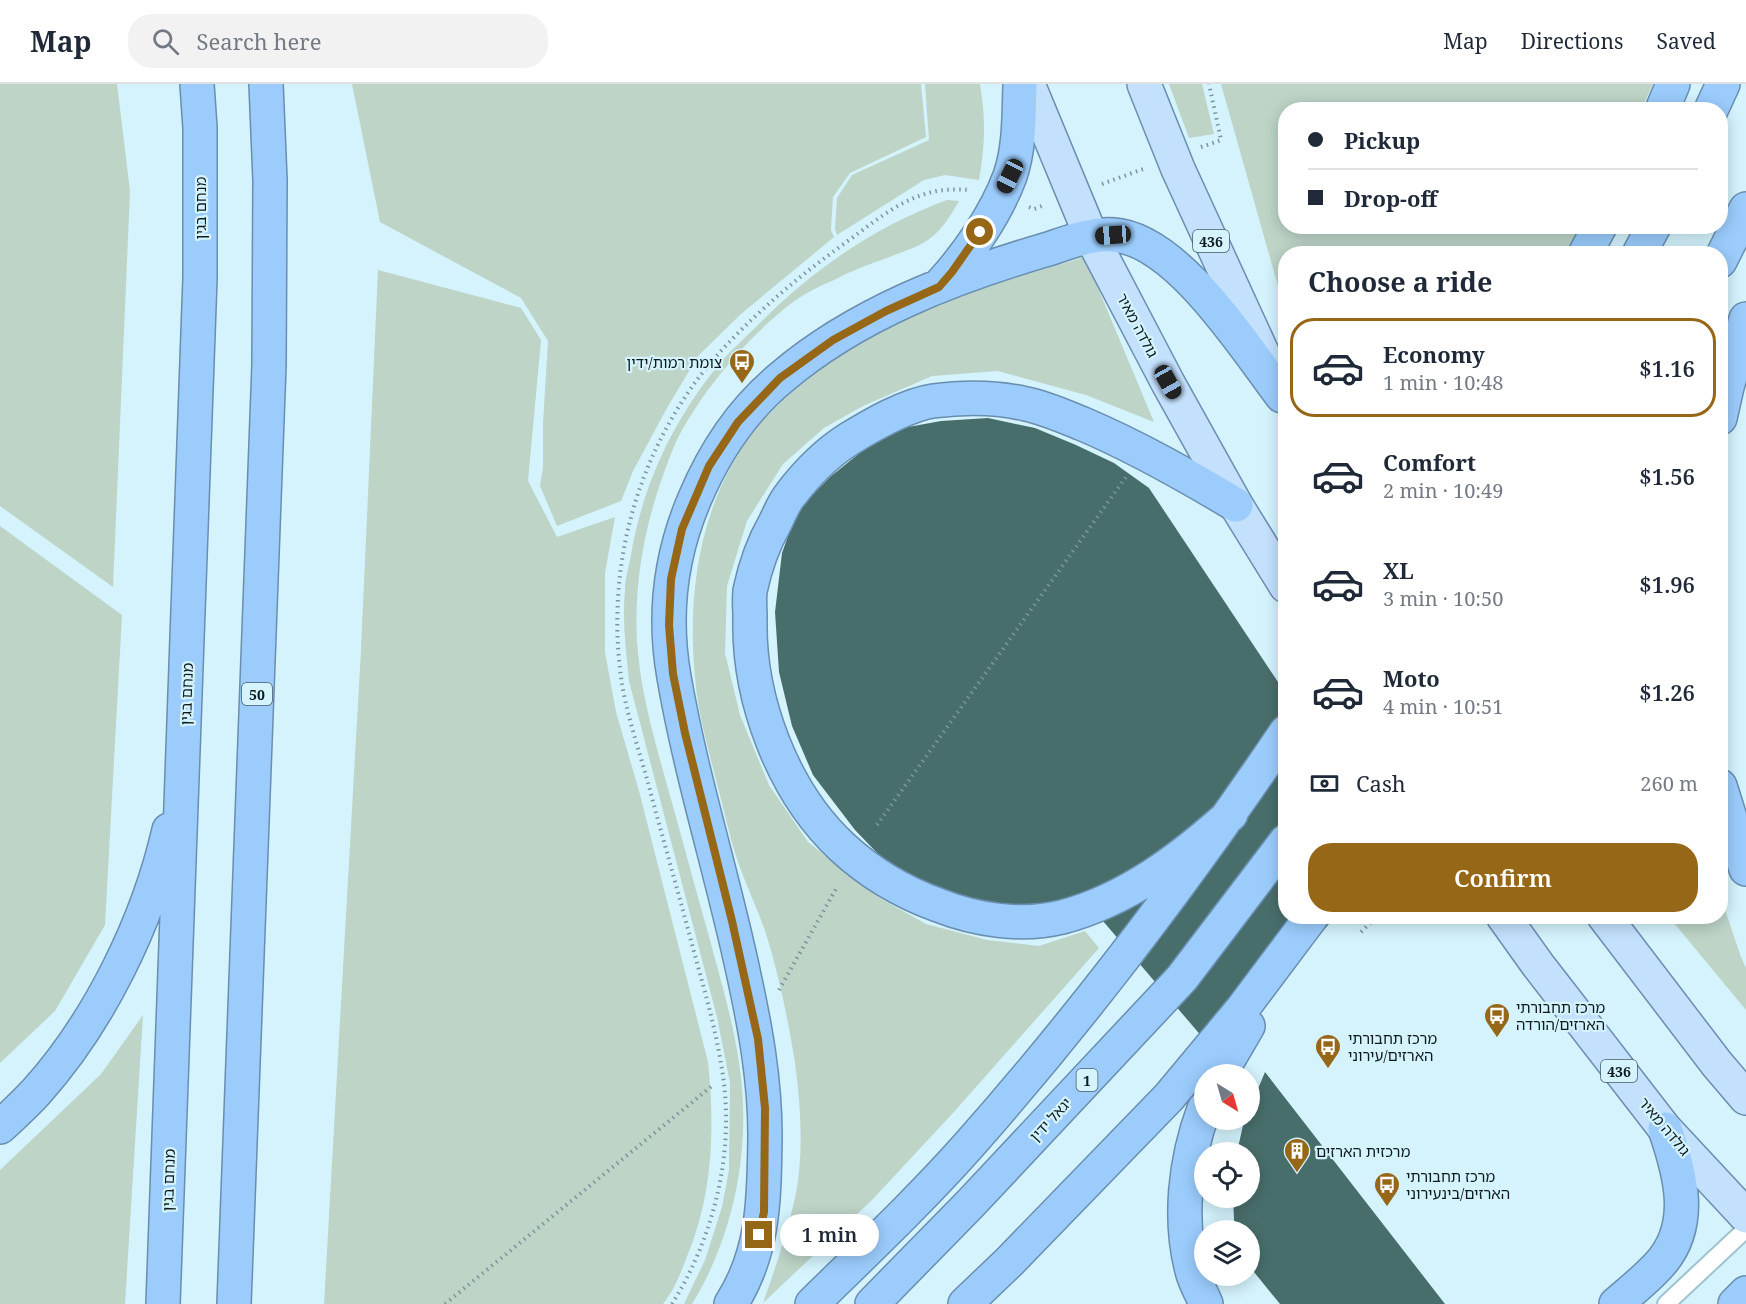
<!DOCTYPE html>
<meta charset="utf-8">
<style>
body{margin:0;font-family:"Noto Serif","Noto Sans Hebrew",serif;background:#f2f2f3;color:#1f2937;height:100vh;display:flex;flex-direction:column;font-size:22px;white-space:nowrap}
*{box-sizing:border-box;margin:0}
p{font-size:20px;color:#747a83}
.icon{flex:none;width:33px;height:33px;fill:none;stroke:currentColor;stroke-width:2;stroke-linecap:round;stroke-linejoin:round}
.map{position:relative;flex:1;overflow:hidden}
.side{position:absolute;left:1278px;top:162px;width:450px;height:678px;display:flex;flex-direction:column;background:#fff;border-radius:24px;box-shadow:0 3px 15px #0003}
.side>*{flex:none}
.hud{position:absolute;left:1278px;top:18px;width:450px;height:132px;border-radius:24px;box-shadow:0 3px 15px #0003;display:grid;align-content:center;height:132px;padding:0 30px;background:#fff}
.needle{width:39px;rotate:143deg}
.tools{position:absolute;left:1194px;top:980px;display:grid;gap:12px}
.tools a{display:grid;place-items:center;width:66px;height:66px;border-radius:50%;background:#fff;box-shadow:0 3px 15px #0003;font-size:30px}
.end{position:absolute;width:27px;height:27px;margin:-14px;border:8px solid #966717;background:#fff;box-shadow:0 0 0 3px #fff}
.from{border-radius:50%}
.bubble{position:absolute;height:42px;border-radius:21px;background:#fff;box-shadow:0 3px 15px #0003;font-size:20px;font-weight:600;line-height:42px;text-align:center}
.car{position:absolute;width:18px;height:36px;margin:-18px -9px;border-radius:8px;box-shadow:0 0 4px 2px #0007;background:linear-gradient(#222 24%,#8ab4d8 0 40%,#222 0 76%,#8ab4d8 0 86%,#222 0)}
.hud b{display:flex;align-items:center;gap:21px;height:57px;font-size:22px}
.hud b+b{border-top:2px solid #e0e1e3}
.hud i{width:15px;height:15px;background:#1f2937}
ul{padding:0;list-style:none}
li{display:flex;align-items:center;gap:18px;height:99px;margin:0 12px 9px;padding:0 18px;border:3px solid transparent;border-radius:24px}
li div{flex:1}
li b{display:block;font-size:22px}
li em{font-style:normal;font-weight:600}
li.active{border-color:#966717}
li>.icon{width:54px;height:54px;stroke-width:1.5}
h2{padding:0 30px;font-size:27px;line-height:72px}
.pay{display:flex;align-items:center;gap:15px;height:66px;padding:0 30px;font-size:22px}
.pay p{margin-inline-start:auto}
.cta{display:flex;gap:12px;margin-top:auto;padding:12px 30px}
.cta a{flex:1;height:69px;border-radius:24px;background:#966717;color:#fff;font-size:24px;font-weight:600;line-height:69px;text-align:center}
header{display:flex;align-items:center;gap:36px;box-sizing:border-box;height:84px;padding:0 30px;background:#fff;border-bottom:2px solid #e0e1e3}
header strong{font-size:28px}
nav{display:flex;gap:33px;margin-inline-start:auto;font-size:21px}
.search{width:420px;height:54px;background:#f2f2f3;display:flex;align-items:center;gap:15px;box-sizing:border-box;padding:0 21px;border-radius:24px;color:#747a83;font-size:22px}
.map>svg:first-child{display:block}
.green{fill:#bdd4c7}
.building{fill:#486e6b}
.lines{fill:none;stroke-linecap:round;stroke-linejoin:round}
.lane-casing{stroke:#9ec3cf;stroke-width:20}
.primary-casing{stroke:#698eaf;stroke-width:36}
.highway-casing{stroke:#698eaf;stroke-width:36}
.path{stroke:#7d949c;stroke-width:4;stroke-dasharray:1.5 4.5;stroke-linecap:butt}
.lane{stroke:#fff;stroke-width:16}
.primary{stroke:#c3e0fd;stroke-width:33}
.highway{stroke:#9bccfc;stroke-width:33}
.route{stroke:#966717;stroke-width:8}
.labels{text-anchor:middle;dominant-baseline:central;stroke-width:4.5;stroke-linejoin:round;paint-order:stroke}
.shield{fill:#d4f3fd;stroke:#495c62;stroke-width:1.5}
.shield-label{font-size:14px;font-weight:bold;fill:#0d1b1f}
.street-label{font-size:15px;fill:#0d1b1f;stroke:#d4f3fd}
.poi-label{font-size:15px;fill:#0d1b1f;stroke:#d4f3fd;text-anchor:start}
</style>
<header>
<strong>Map</strong>
<div class="search"><svg class="icon" aria-label="search" viewBox="0 0 24 24"><circle cx="10" cy="10" r="6"/><path d="M15 15l6 6"/></svg>Search here</div>
<nav><a>Map</a><a>Directions</a><a>Saved</a></nav>
</header>
<div class="map">
<svg width="1746" height="1220" viewBox="0 0 1746 1220">
<rect width="100%" height="100%" fill="#d4f3fd"/>
<!-- green -->
<path class="green" d="M0 0H117L130 107 113 503 0 422Z
M352 0H921L926 53 850 89 833 113 831 146 834 153 741 230 698 272 667 324 633 387 621 417 557 442 540 402 543 383V340L548 257 521 214 380 138Z
M925 0H980C986 37 985 60 979 96L945 91 924 96 837 151 835 145 837 114 852 91 929 56Z
M1169 0H1202L1214 50 1189 54Z
M1221 0H1653L1641 25 1286 26V142L1583 143 1567 169 1286 170 1285 227Z
M947 116 959 117C952 129 944 143 933 152 919 164 903 167 887 174 869 180 851 187 834 196 819 202 802 211 789 221 746 255 700 309 676 358 670 371 665 386 660 400 643 450 634 505 637 557 640 606 654 654 667 701 681 750 694 800 708 849 720 894 734 939 740 986 751 1065 734 1152 692 1220H684L705 1176 722 1123 729 1086 730 999 717 933 629 597C626 567 622 537 625 506 625 495 629 482 631 471 643 399 674 335 720 279 732 265 746 253 759 240 812 186 876 142 947 116Z
M1085 173 1154 338 1086 311 998 287 932 292 863 322 824 344 783 380 747 437 727 502 725 569 740 631 769 701 808 758 878 813 926 840 987 856 1039 862 1085 847 1099 864 953 1029 872 1116 763 1219C775 1185 787 1150 795 1114 804 1071 801 1023 795 979 789 940 779 892 767 853 759 827 746 802 737 775 729 751 724 725 717 700 711 676 704 650 699 625 683 525 695 411 766 333 797 301 835 273 873 251 938 213 1013 195 1085 173Z
M378 186 521 224 541 256 528 397 557 453 615 433 605 489V568L616 628 639 707 708 978C715 1045 713 1112 686 1175 680 1191 674 1206 663 1220H324L361 566Z
M0 442 122 531 105 841 55 927 0 979Z
M1721 814 1741 873 1746 884V926L1669 833 1720 832Z
M143 931 125 1220H0V1086L101 990Z"/>
<!-- building -->
<path class="building" d="M988 334 1035 344 1076 361 1114 379 1149 404 1286 610V832H1336L1215 968 1085 816 1026 823 975 815 935 807 881 773 855 746 813 691 792 642 779 588 775 528 782 469 797 427 830 393 861 368 897 345 941 337Z
M1265 988 1275 1001 1445 1220H1280L1254 1188 1250 1178V1146H1237L1234 1136 1233 1113H1250V1068H1237L1244 1037 1245 1035H1250V1024Z"/>
<g class="lines">
<defs>
<path id="lane" d="M1666 1220 1746 1145"/>
<path id="primary" d="M1028 0 1091 152 1168 299 1236 421 1286 502
M1144 0 1178 85 1267 279
M1503 832 1538 881 1665 1045 1746 1132
M1604 832 1717 980 1746 1014"/>
<path id="highway" d="M1662 26 1673 0
M1711 26 1723 0
M1585 170 1600 142
M1639 170 1654 142
M1720 177 1746 125
M940 201C967 172 996 130 1010 92 1020 63 1019 30 1020 0
M1720 334 1727 303 1746 235
M1720 702 1746 785
M1231 730C1182 774 1127 816 1062 833 1021 843 976 836 938 821 902 808 870 789 842 763 782 707 748 614 750 534 750 525 749 516 750 507 755 483 763 460 775 439 780 429 784 418 791 410 807 389 827 369 849 355 872 341 906 321 933 317 963 313 997 313 1026 320 1046 324 1065 333 1083 340 1137 363 1186 391 1236 421
M1220 990 1248 942
M1204 1025C1185 1076 1178 1137 1193 1190 1196 1200 1202 1210 1206 1220
M0 1043C12 1032 25 1020 36 1008 99 938 148 838 169 746
M163 1220 200 194V44L197 0
M234 1220 269 281 270 96 266 0
M731 1220C765 1167 764 1112 765 1052 765 995 755 942 743 887 722 789 691 692 674 593 663 531 670 472 695 414 714 369 743 325 782 293 856 230 953 193 1045 166 1067 159 1091 149 1114 151 1178 156 1246 265 1282 312
M812 1220C865 1168 919 1117 968 1062 1084 931 1188 793 1286 648
M872 1220 970 1120 1182 894 1286 757
M965 1220 1009 1178 1169 1013 1243 924 1312 832
M1616 1220C1630 1208 1645 1196 1658 1182 1695 1143 1681 1091 1665 1045
M1735 1220 1746 1209"/>
</defs>
<!-- lane casing -->
<use href="#lane" class="lane-casing"/>
<!-- primary casing -->
<use href="#primary" class="primary-casing"/>
<!-- highway casing -->
<use href="#highway" class="highway-casing"/>
<!-- path -->
<path class="path" d="M1201 63 1221 56 1209 0
M1102 100 1146 84
M1029 123 1034 125 1045 121
M877 741 1126 393
M1361 848 1377 832
M779 906 837 803
M445 1220 712 1002
M672 1220C712 1156 733 1076 724 1000 718 950 703 902 690 853 676 800 661 748 647 695 638 664 625 624 621 593 607 489 633 385 694 300 717 268 750 236 780 210 803 190 827 172 852 154 875 137 898 118 925 110 940 105 955 105 970 106"/>
<!-- lane -->
<use href="#lane" class="lane"/>
<!-- primary -->
<use href="#primary" class="primary"/>
<!-- highway -->
<use href="#highway" class="highway"/>
</g>
<g class="lines">
<!-- route -->
<path class="route" d="M759 1151 764 1128 765 1024 758 955 732 837 685 649 673 590 669 541 671 495 682 445 709 382 738 338 780 294 833 256 886 227 939 203 952 188 980 148"/>
</g>
<!-- icons -->
<defs>
<symbol id="bus-pin" viewBox="-11 -11 22 30"><path d="M0 17L-7.5 6A9.5 9.5 0 1 1 7.5 6Z" fill="#966717" stroke="#d4f3fd"/><path d="M-5-6H5V4H4V6H2V4H-2V6H-4V4H-5ZM-3.5-4V0h7V-4ZM-3.5 1.2v1.5H-2V1.2ZM2 1.2v1.5H3.5V1.2Z" fill="#fff"/></symbol>
<symbol id="building-pin" viewBox="-11 -11 22 30"><path d="M0 17L-7.5 6A9.5 9.5 0 1 1 7.5 6Z" fill="#966717" stroke="#d4f3fd"/><path d="M-4-6H4V6H1V3H-1V6H-4ZM-2.5-4.3h1.7v1.8h-1.7ZM.8-4.3h1.7v1.8H.8ZM-2.5-1h1.7V.8h-1.7ZM.8-1h1.7V.8H.8Z" fill="#fff"/></symbol>
</defs>
<g fill-rule="evenodd">
<use href="#bus-pin" x="727" y="263" width="30" height="40"/>
<use href="#bus-pin" x="1482" y="917" width="30" height="40"/>
<use href="#bus-pin" x="1313" y="948" width="30" height="40"/>
<use href="#building-pin" x="1282" y="1052" width="30" height="40"/>
<use href="#bus-pin" x="1372" y="1086" width="30" height="40"/>
</g>
<g class="labels">
<!-- shield labels -->
<g class="shield">
<rect x="1193" y="146" width="36" height="22" rx="4.5"/>
<rect x="242" y="599" width="30" height="22" rx="4.5"/>
<rect x="1601" y="976" width="36" height="22" rx="4.5"/>
<rect x="1076.5" y="985" width="21" height="22" rx="4.5"/>
</g>
<g class="shield-label">
<text x="1211" y="157">436</text>
<text x="257" y="610">50</text>
<text x="1619" y="987">436</text>
<text x="1087" y="996">1</text>
</g>
<!-- street labels -->
<g class="street-label">
<text transform="translate(200 124) rotate(-90)">מנחם בגין</text>
<text transform="translate(1138 241) rotate(62)">גולדה מאיר</text>
<text transform="translate(186 610) rotate(-88)">מנחם בגין</text>
<text transform="translate(1050 1035) rotate(-47)">יגאל ידין</text>
<text transform="translate(1665 1042) rotate(50)">גולדה מאיר</text>
<text transform="translate(168 1096) rotate(-88)">מנחם בגין</text>
</g>
<!-- poi labels -->
<g class="poi-label">
<text x="722" y="278" text-anchor="end">צומת רמות/ידין</text>
<text x="1516" y="923">מרכז תחבורתי<tspan x="1516" dy="17">הארזים/הורדה</tspan></text>
<text x="1348" y="954">מרכז תחבורתי<tspan x="1348" dy="17">הארזים/עירוני</tspan></text>
<text x="1316" y="1067">מרכזית הארזים</text>
<text x="1406" y="1092">מרכז תחבורתי<tspan x="1406" dy="17">הארזים/בינעירוני</tspan></text>
</g>
</g>
</svg>
<div class="tools">
<a><svg class="needle" viewBox="-14 -14 28 28"><path d="M0-13l5 13h-10z" fill="#e53935"/><path d="M0 13l5-13h-10z" fill="#747a83"/></svg></a>
<a><svg class="icon" aria-label="locate" viewBox="0 0 24 24"><circle cx="12" cy="12" r="6"/><path d="M12 2v4M12 18v4M2 12h4M18 12h4"/></svg></a>
<a><svg class="icon" aria-label="layers" viewBox="0 0 24 24"><path d="M12 4l9 5-9 5-9-5zM3 14l9 5 9-5"/></svg></a>
</div>
<i class="end from" style="left:980px;top:148px"></i>
<i class="end" style="left:759px;top:1151px"></i>
<div class="bubble" style="left:780px;top:1130px;width:99px">1 min</div>
<i class="car" style="left:1010px;top:92px;rotate:206deg"></i>
<i class="car" style="left:1113px;top:151px;rotate:266deg"></i>
<i class="car" style="left:1168px;top:298px;rotate:151deg"></i>
<div class="hud">
<b><i class="from"></i>Pickup</b>
<b><i></i>Drop-off</b>
</div>
<section class="side">
<h2>Choose a ride</h2>
<ul>
<li class="active"><svg class="icon" aria-label="car" viewBox="0 0 24 24"><path d="M5 17H2v-5l4-1 3-4h7l3 4 3 1v5h-3M9 17h6M6 11h13"/><circle cx="7" cy="17" r="2"/><circle cx="17" cy="17" r="2"/></svg><div><b>Economy</b><p>1 min · 10:48</p></div><em>$1.16</em></li>
<li><svg class="icon" aria-label="car" viewBox="0 0 24 24"><path d="M5 17H2v-5l4-1 3-4h7l3 4 3 1v5h-3M9 17h6M6 11h13"/><circle cx="7" cy="17" r="2"/><circle cx="17" cy="17" r="2"/></svg><div><b>Comfort</b><p>2 min · 10:49</p></div><em>$1.56</em></li>
<li><svg class="icon" aria-label="car" viewBox="0 0 24 24"><path d="M5 17H2v-5l4-1 3-4h7l3 4 3 1v5h-3M9 17h6M6 11h13"/><circle cx="7" cy="17" r="2"/><circle cx="17" cy="17" r="2"/></svg><div><b>XL</b><p>3 min · 10:50</p></div><em>$1.96</em></li>
<li><svg class="icon" aria-label="car" viewBox="0 0 24 24"><path d="M5 17H2v-5l4-1 3-4h7l3 4 3 1v5h-3M9 17h6M6 11h13"/><circle cx="7" cy="17" r="2"/><circle cx="17" cy="17" r="2"/></svg><div><b>Moto</b><p>4 min · 10:51</p></div><em>$1.26</em></li>
</ul>
<div class="pay"><svg class="icon" aria-label="cash" viewBox="0 0 24 24"><path d="M3 7h18v10H3z"/><circle cx="12" cy="12" r="2"/></svg>Cash<p>260 m</p></div>
<div class="cta"><a>Confirm</a></div>
</section>
</div>
